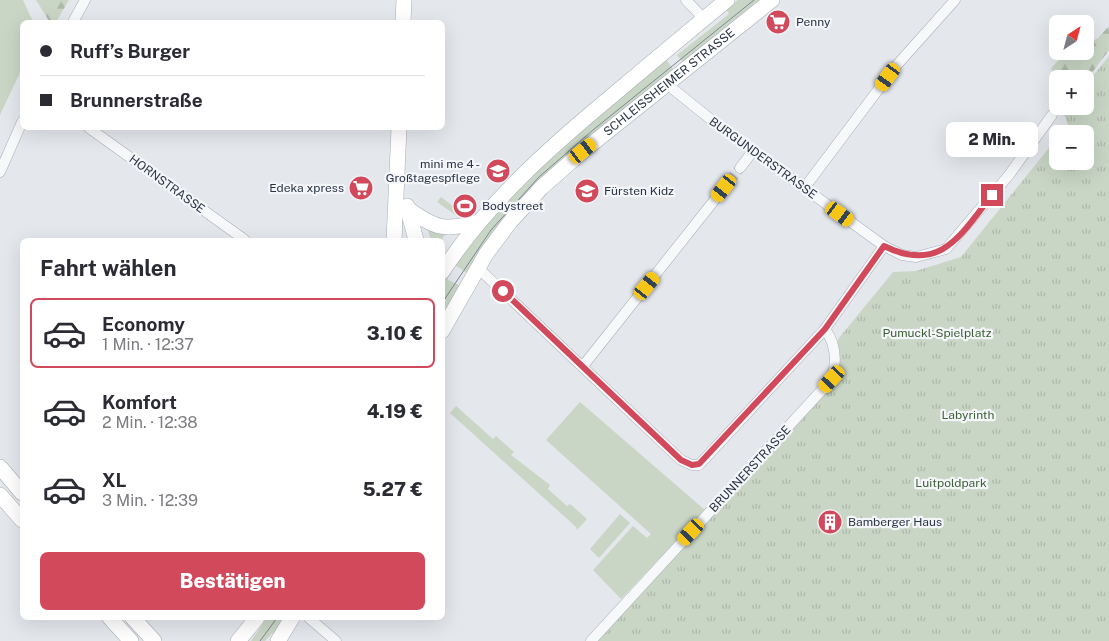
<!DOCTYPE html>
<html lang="de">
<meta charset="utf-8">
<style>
body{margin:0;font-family:"Public Sans",sans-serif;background:#f7f7f7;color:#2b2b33;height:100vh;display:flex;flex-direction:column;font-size:19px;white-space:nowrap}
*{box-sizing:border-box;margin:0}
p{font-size:16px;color:#7c7c81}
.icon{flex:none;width:28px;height:28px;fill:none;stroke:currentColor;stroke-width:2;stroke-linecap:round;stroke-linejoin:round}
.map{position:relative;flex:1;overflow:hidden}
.side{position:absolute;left:20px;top:238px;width:425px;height:382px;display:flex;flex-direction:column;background:#fff;border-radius:8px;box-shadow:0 5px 20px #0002}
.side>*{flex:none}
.guide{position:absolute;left:20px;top:20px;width:425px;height:110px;border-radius:8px;box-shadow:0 5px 20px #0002;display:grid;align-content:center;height:110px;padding:0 20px;background:#fff}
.needle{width:32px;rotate:36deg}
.tools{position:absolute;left:1049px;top:15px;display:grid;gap:10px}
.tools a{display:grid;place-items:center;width:45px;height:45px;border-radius:8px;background:#fff;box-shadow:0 5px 20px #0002;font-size:25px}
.end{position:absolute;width:22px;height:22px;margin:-11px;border:6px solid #d1495b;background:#fff;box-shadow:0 0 0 2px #fff}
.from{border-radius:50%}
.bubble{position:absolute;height:35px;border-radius:8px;background:#fff;box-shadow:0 5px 20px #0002;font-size:16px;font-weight:800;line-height:35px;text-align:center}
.car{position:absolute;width:15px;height:30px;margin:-15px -8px;border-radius:6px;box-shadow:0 0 4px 1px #0007;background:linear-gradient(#f5c518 24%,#345 0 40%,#f5c518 0 76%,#345 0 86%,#f5c518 0)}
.guide b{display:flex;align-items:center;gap:18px;height:48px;font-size:19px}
.guide b+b{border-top:1px solid #e1e1e2}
.guide i{width:12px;height:12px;background:#2b2b33}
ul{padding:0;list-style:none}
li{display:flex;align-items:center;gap:15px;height:70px;margin:0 10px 8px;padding:0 10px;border:2px solid transparent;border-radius:8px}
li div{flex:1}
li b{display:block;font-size:19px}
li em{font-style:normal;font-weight:800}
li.current{border-color:#d1495b}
li>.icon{width:45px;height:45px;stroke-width:1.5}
h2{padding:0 20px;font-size:22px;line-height:60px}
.action{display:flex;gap:10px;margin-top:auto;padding:10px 20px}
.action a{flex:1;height:58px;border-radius:8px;background:#d1495b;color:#fff;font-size:20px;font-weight:800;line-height:58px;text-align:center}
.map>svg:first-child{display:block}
.green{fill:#c9d6c5}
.forest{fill:url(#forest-firs)}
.park{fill:url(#park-tufts)}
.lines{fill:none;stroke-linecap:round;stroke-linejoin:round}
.minor-tunnel{stroke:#bfc3cb;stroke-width:10;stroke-dasharray:10 5;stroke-linecap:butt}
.minor-casing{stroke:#a9aeb7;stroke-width:11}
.secondary-casing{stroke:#a9aeb7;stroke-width:16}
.minor{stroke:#f7f8fa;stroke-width:10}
.secondary{stroke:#fff;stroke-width:15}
.tram{stroke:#7d8696;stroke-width:1}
.route{stroke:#d1495b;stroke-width:6}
.labels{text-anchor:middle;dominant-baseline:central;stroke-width:4.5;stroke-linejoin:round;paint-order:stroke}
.poi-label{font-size:12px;fill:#2b3445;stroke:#f4f6f9;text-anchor:start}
.street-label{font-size:12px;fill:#2b3445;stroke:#f4f6f9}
.park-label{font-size:12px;fill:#3f6138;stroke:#f4f6f9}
</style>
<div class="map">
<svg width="1109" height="641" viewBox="0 0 1109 641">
<defs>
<pattern id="forest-firs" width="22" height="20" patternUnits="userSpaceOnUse" patternTransform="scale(1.25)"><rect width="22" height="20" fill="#c9d6c5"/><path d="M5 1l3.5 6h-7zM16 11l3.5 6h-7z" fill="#adb8ab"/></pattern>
<pattern id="park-tufts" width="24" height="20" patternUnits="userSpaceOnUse" patternTransform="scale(1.25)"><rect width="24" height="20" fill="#c9d6c5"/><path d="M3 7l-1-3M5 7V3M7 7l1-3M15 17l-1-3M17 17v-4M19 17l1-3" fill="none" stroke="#adb8ab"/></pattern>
</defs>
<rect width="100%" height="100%" fill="#e4e7ec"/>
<!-- green -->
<path class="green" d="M0 0H23L33 22H22V68L0 115Z
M738 0H764L685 65 677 55 729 14 726 9Z
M665 58 673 69 621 111 623 115 468 274 455 265 471 241 517 188Z
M441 197 463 214 457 216 437 202Z
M427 228 446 233 441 240H431Z
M447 277 448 280 461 286 443 317V307L446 300 443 298 442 285Z
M580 402 705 510 621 599 593 570 633 526 647 538 651 534 546 440Z
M456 406 493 439 496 436 514 452 511 455 550 485 548 489 567 506 570 504 587 519 577 530 576 527 450 413Z
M620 514 630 523 599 558 590 549Z
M267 618H284L276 635 272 633 265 641H251Z"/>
<!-- forest -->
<path class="forest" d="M36 0H69L56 22 49 21Z
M1109 26V50L1085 82V79L1057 80 1051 68 1067 52 1085 51V42L1087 44 1098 38Z"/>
<!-- park -->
<path class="park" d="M1109 56V641H593L831 379 834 349 839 338 893 272 916 271 961 257 1057 138 1058 161H1085V134H1061L1068 125 1064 114 1070 106H1085V86Z"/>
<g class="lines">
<!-- minor-tunnel -->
<path class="minor-tunnel" d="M728 183 740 168"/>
<defs>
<path id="minor" d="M686 0 704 19
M73 22 85 0
M668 85 719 126 884 246
M89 128 245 240
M740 168 753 151
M0 172 22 122
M805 187 896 66 955 0
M477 267 681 460 692 465H699L825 329 884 246 902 255 916 257 946 249 1009 175 1052 115
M583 366 728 183
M309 618 336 641
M591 641 832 379C837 361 836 344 825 329"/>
<g id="secondary">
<path d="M403 22 404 0"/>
<path d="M407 206 416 240"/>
<path d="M407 208C435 229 445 231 479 222"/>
<path d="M394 240 399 128"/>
<path d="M442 272C488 202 549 148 613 95 651 63 689 31 727 0"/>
<path id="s1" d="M442 331 486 254 510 222 541 188 583 151 772 0"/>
<path d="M0 467 22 493"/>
<path d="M0 495 22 520"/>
<path d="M110 618 131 641"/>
<path d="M133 618 154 641"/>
<path d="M238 641 257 618"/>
<path d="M278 641 292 618"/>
</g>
</defs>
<!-- minor casing -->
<use href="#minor" class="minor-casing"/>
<!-- secondary casing -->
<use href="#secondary" class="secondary-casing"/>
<!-- minor -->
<use href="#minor" class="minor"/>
<!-- secondary -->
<use href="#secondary" class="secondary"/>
<!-- tram -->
<path class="tram" d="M442 303 491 230 539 177 593 130 754 0
M260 641 277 618"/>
</g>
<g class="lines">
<!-- route -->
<path class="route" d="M503 291 681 460 692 465 699 464 825 329 884 246C940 274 961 235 992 195"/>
</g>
<!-- icons -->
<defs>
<symbol id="supermarket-disc" viewBox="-11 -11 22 22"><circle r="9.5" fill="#d1495b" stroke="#f4f6f9"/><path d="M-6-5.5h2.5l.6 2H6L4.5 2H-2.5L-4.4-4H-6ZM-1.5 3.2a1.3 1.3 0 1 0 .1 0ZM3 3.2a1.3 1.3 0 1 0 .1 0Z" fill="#fff"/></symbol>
<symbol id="school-disc" viewBox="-11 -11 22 22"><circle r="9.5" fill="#d1495b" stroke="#f4f6f9"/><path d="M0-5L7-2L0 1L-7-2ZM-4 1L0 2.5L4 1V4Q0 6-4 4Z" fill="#fff"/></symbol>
<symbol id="stadium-disc" viewBox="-11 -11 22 22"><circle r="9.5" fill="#d1495b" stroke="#f4f6f9"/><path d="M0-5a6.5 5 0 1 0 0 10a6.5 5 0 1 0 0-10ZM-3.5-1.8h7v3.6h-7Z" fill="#fff"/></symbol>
<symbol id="building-disc" viewBox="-11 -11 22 22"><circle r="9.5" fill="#d1495b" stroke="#f4f6f9"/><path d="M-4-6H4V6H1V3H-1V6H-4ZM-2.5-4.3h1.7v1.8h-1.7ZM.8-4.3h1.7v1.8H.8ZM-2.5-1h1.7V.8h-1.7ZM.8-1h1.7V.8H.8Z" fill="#fff"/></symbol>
</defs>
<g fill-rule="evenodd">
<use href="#supermarket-disc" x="764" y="8" width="28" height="28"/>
<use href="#school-disc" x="484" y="157" width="28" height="28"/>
<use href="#supermarket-disc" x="347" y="174" width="28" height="28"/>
<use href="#school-disc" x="573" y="177" width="28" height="28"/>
<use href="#stadium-disc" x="451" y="192" width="28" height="28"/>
<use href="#building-disc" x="816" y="508" width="28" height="28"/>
</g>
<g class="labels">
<!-- poi labels -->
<g class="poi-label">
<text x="796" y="22">Penny</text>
<text x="480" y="164" text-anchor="end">mini me 4 -<tspan x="480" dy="14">Großtagespflege</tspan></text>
<text x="344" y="188" text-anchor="end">Edeka xpress</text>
<text x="604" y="191">Fürsten Kidz</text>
<text x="482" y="206">Bodystreet</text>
<text x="848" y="522">Bamberger Haus</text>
</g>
<!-- street labels -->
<g class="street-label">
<text stroke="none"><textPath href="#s1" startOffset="341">SCHLEISSHEIMER STRASSE</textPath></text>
<text transform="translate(763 158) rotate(36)">BURGUNDERSTRASSE</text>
<text transform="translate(167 184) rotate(36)">HORNSTRASSE</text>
<text transform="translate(750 469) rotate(-47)">BRUNNERSTRASSE</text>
</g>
<!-- park labels -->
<g class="park-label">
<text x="937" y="333">Pumuckl-Spielplatz</text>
<text x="968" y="415">Labyrinth</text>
<text x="951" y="483">Luitpoldpark</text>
</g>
</g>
</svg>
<div class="tools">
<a><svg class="needle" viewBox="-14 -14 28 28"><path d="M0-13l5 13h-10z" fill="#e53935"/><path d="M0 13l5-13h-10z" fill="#7c7c81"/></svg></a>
<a>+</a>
<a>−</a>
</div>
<i class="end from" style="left:503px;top:291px"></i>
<i class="end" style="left:992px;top:195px"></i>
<div class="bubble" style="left:946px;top:122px;width:92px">2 Min.</div>
<i class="car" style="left:888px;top:77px;rotate:216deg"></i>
<i class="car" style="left:583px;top:151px;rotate:52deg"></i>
<i class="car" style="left:724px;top:188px;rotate:218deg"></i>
<i class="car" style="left:840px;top:214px;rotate:126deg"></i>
<i class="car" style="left:647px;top:286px;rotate:39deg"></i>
<i class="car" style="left:832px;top:379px;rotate:222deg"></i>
<i class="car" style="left:691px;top:532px;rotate:223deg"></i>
<div class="guide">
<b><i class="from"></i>Ruff’s Burger</b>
<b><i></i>Brunnerstraße</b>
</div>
<section class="side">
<h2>Fahrt wählen</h2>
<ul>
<li class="current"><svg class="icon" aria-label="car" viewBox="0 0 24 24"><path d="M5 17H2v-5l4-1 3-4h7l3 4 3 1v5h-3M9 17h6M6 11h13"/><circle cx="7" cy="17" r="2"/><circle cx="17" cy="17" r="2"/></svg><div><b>Economy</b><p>1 Min. · 12:37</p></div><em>3.10 €</em></li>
<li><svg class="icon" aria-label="car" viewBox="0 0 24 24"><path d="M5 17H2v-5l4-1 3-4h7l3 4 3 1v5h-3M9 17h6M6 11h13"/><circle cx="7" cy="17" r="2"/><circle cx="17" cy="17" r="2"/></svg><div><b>Komfort</b><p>2 Min. · 12:38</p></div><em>4.19 €</em></li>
<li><svg class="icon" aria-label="car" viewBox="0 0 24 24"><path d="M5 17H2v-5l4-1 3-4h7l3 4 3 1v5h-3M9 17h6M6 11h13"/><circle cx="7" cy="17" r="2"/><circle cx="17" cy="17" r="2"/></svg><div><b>XL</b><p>3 Min. · 12:39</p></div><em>5.27 €</em></li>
</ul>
<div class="action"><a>Bestätigen</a></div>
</section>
</div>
